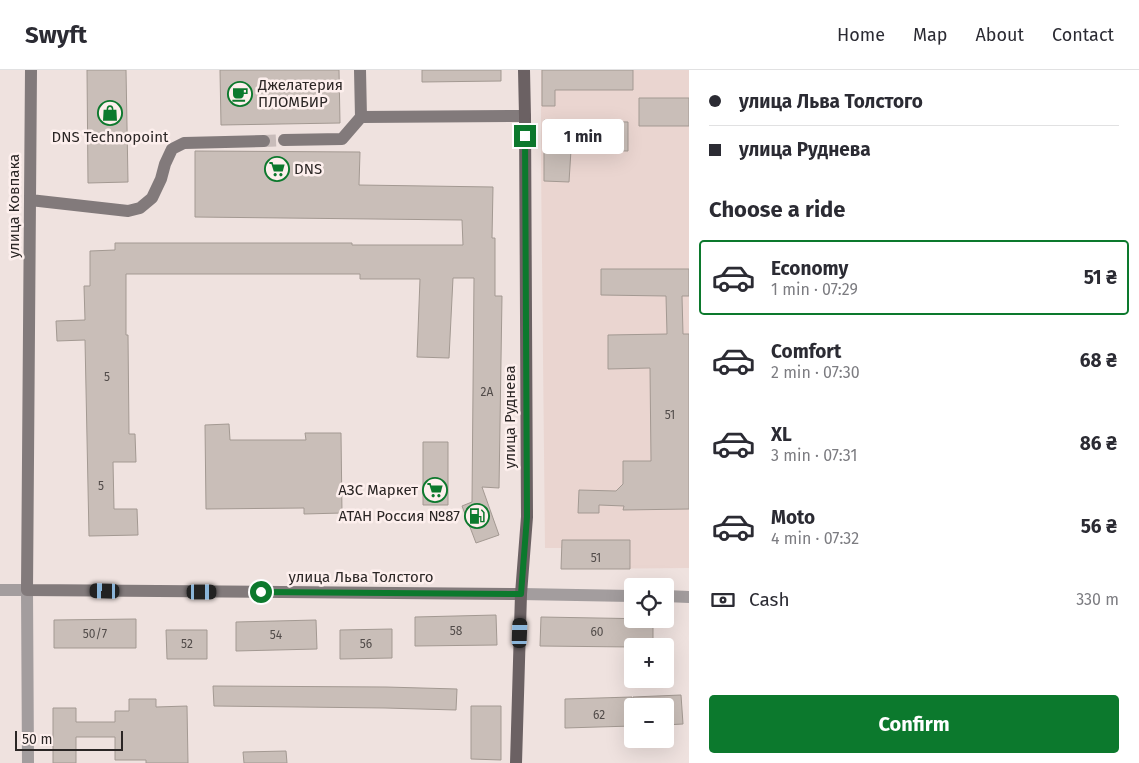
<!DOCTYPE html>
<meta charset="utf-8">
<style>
body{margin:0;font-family:"Fira Sans",sans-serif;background:#f2f2f3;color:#2b2b33;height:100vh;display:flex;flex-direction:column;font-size:19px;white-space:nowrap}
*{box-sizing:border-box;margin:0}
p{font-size:16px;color:#7c7c81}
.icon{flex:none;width:28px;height:28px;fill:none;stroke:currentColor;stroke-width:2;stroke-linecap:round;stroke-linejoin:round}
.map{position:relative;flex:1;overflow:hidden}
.panel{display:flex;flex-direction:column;background:#fff;width:450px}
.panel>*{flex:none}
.banner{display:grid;align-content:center;height:110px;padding:0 20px;background:#fff}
.tools{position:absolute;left:624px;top:508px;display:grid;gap:10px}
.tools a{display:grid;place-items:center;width:50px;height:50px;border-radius:5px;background:#fff;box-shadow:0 5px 20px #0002;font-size:25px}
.scale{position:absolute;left:15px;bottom:12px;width:108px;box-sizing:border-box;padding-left:5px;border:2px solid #2b2625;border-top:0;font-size:14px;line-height:18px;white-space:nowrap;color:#2b2625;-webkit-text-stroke:4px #fdefed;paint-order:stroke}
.end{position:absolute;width:22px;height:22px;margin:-11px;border:6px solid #0c792d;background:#fff;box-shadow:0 0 0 2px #fff}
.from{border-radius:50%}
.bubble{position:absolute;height:35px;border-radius:5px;background:#fff;box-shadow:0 5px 20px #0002;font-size:16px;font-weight:700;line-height:35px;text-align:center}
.car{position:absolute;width:15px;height:30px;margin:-15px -8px;border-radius:6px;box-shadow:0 0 4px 1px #0007;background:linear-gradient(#222 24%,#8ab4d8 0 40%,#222 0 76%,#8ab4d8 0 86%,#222 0)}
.banner b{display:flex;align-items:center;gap:18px;height:48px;font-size:19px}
.banner b+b{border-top:1px solid #e1e1e2}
.banner i{width:12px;height:12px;background:#2b2b33}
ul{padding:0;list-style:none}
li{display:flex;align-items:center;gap:15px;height:75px;margin:0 10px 8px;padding:0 10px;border:2px solid transparent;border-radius:5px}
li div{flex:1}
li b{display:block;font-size:19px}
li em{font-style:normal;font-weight:700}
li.current{border-color:#0c792d}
li>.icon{width:45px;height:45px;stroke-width:1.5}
h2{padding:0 20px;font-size:22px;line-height:60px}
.pay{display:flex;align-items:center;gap:12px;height:55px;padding:0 20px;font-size:19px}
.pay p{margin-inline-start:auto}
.primary-button{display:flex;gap:10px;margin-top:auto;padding:10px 20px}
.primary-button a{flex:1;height:58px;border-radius:5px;background:#0c792d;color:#fff;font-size:20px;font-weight:700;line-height:58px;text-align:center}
header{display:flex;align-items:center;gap:30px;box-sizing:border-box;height:70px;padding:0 25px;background:#fff;border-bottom:1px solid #e1e1e2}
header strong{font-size:24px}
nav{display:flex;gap:28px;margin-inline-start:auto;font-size:18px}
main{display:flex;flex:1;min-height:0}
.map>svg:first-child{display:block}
.built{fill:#ead5d0}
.building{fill:#c9beb8;stroke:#a39992}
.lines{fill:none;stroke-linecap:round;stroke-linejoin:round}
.secondary-tunnel{stroke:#c8bcba;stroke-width:12;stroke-dasharray:12 6;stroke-linecap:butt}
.street{stroke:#a39d9e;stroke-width:12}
.secondary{stroke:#827a7b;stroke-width:12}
.primary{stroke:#6b6163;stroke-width:12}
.route{stroke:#0c792d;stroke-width:6}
.labels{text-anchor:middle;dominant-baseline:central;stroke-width:5;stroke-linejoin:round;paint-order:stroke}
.number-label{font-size:12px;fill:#524c4a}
.poi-label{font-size:15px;fill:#2b2625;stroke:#fdefed;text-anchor:start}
.street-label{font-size:15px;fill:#2b2625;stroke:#fdefed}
</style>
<header>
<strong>Swyft</strong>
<nav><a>Home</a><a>Map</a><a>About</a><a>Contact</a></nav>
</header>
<main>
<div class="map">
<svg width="689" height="693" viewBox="0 0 689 693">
<rect width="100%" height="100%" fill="#efe2df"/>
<!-- built -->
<path class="built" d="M541 0H689V498L561 499 562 478H545L541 93Z"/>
<!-- building -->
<path class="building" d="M87 0H126L128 112 88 113Z
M220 0H339L340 53 221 55Z
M422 0H501V11L422 12Z
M542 0H633V20H555V36H542Z
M639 28H689V56H639Z
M544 50 628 52V81L571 80 569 112 544 111Z
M195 81 360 82 359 115 493 117 492 168H495V226H502L499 418 482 417 499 465 476 473 462 436 472 432 474 208H453L449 288 417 287 420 209H360V204H126V265H128L129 364H135L136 392H113L114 439H137L138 465 89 466 85 270 57 271 56 251 85 250 84 216H90V181L115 180V173H352V175H463L462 150 195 147Z
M601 199H689V226H682L683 264H689V439L623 440 624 436 599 435V443H578L579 420 616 421 623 414V391H651L650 298 608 299V265L667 264 666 226 601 225Z
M229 354 230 370H306L305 363H341L342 443 304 444V438L206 439 205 355Z
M423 372H448V435H423Z
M562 470H630V499H561Z
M496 545 497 575 415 576V547Z
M541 547 653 549V576H632V577L540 576Z
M136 549V578H54V550Z
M316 550 317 579 236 581V552Z
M392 559V588L340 589V560Z
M166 560H207V589H167Z
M213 616 386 617 457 619 456 640 385 638 214 636Z
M681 625 683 654 665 655V636H633V627Z
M632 627V656L565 658V629Z
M129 629H156V637L187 636 188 693H146V690H115V667H76V693H53V638H76V652H115V641H129Z
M471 636H501V690L471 689Z
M286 681 287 693H244L243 682Z"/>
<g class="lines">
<!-- secondary-tunnel -->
<path class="secondary-tunnel" d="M264 71 284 70"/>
<!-- street -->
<path class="street" d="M0 520H27L28 693
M521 524 632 526
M665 526 689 527"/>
<!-- secondary -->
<path class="secondary" d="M31 0 27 520 521 524
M360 0 361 47 525 46
M284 70 342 69 361 47
M30 130 128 141 140 138 152 128 161 109 165 94 172 79 184 73 264 71"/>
<!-- primary -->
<path class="primary" d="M516 693 521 524 527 447 525 46 524 0"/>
</g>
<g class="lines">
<!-- route -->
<path class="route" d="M261 522 521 524 527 447 525 66"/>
</g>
<!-- icons -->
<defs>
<symbol id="cafe-ring" viewBox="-11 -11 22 22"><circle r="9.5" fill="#fdefed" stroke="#0c792d" stroke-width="1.5"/><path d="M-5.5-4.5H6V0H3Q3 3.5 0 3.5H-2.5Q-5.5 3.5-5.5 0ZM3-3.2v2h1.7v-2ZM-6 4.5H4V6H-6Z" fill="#0c792d"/></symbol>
<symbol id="shop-ring" viewBox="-11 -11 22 22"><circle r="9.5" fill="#fdefed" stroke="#0c792d" stroke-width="1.5"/><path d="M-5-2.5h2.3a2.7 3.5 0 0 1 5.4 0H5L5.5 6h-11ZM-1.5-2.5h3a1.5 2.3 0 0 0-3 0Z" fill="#0c792d"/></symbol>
<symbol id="supermarket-ring" viewBox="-11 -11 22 22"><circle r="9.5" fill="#fdefed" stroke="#0c792d" stroke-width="1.5"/><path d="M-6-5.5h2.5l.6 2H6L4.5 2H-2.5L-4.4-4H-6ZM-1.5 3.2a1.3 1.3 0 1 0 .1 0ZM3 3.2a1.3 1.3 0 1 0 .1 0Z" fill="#0c792d"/></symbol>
<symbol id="fuel-ring" viewBox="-11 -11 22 22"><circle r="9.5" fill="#fdefed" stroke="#0c792d" stroke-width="1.5"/><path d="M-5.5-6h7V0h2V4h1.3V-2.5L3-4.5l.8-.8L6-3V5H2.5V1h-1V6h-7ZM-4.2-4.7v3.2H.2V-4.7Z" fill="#0c792d"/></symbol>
</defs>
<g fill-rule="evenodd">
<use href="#cafe-ring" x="226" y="10" width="28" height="28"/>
<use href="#shop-ring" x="96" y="29" width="28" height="28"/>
<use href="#supermarket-ring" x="263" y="85" width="28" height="28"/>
<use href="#supermarket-ring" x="421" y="406" width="28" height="28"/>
<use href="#fuel-ring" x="463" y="432" width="28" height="28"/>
</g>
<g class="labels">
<!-- number labels -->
<g class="number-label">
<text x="107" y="307">5</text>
<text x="487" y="322">2А</text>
<text x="670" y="345">51</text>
<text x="101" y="416">5</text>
<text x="596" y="488">51</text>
<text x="456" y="561">58</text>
<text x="597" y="562">60</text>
<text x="95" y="564">50/7</text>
<text x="276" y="565">54</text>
<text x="187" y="574">52</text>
<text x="366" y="574">56</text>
<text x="599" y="645">62</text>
</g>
<!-- poi labels -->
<g class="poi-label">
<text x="258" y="15">Джелатерия<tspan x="258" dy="17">ПЛОМБИР</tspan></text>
<text x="110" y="67" text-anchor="middle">DNS Technopoint</text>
<text x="294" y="99">DNS</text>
<text x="418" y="420" text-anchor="end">АЗС Маркет</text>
<text x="460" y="446" text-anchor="end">АТАН Россия №87</text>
</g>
<!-- street labels -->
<g class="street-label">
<text transform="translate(14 136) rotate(-90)">улица Ковпака</text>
<text transform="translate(510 347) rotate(-90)">улица Руднева</text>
<text x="361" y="507">улица Льва Толстого</text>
</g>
</g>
</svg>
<div class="tools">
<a><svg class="icon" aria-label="locate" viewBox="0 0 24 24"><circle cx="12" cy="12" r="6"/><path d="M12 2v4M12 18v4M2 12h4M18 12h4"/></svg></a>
<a>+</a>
<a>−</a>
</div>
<div class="scale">50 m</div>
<i class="end from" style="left:261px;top:522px"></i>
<i class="end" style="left:525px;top:66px"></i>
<div class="bubble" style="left:542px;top:49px;width:82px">1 min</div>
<i class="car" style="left:105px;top:521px;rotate:271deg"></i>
<i class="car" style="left:202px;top:522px;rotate:90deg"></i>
<i class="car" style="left:520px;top:563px;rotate:2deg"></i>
</div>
<section class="panel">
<div class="banner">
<b><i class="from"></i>улица Льва Толстого</b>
<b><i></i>улица Руднева</b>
</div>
<h2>Choose a ride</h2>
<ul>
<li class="current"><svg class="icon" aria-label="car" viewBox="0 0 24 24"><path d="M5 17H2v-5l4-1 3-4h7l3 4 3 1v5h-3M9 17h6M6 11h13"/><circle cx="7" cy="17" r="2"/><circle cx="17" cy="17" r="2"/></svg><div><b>Economy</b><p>1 min · 07:29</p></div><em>51 ₴</em></li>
<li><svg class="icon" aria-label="car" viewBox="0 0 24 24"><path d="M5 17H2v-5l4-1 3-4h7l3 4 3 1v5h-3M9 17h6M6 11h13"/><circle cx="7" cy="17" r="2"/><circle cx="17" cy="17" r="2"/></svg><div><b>Comfort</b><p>2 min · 07:30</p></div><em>68 ₴</em></li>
<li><svg class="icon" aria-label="car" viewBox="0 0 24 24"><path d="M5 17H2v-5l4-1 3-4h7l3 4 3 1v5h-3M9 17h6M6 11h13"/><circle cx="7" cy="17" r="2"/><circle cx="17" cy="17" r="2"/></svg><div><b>XL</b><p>3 min · 07:31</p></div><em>86 ₴</em></li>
<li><svg class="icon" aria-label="car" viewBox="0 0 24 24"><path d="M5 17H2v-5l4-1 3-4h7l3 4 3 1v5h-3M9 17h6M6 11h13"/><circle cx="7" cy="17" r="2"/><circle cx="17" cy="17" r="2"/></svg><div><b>Moto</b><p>4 min · 07:32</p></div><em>56 ₴</em></li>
</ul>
<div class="pay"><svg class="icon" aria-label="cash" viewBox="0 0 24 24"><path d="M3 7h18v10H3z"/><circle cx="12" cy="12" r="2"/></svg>Cash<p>330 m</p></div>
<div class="primary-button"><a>Confirm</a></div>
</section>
</main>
